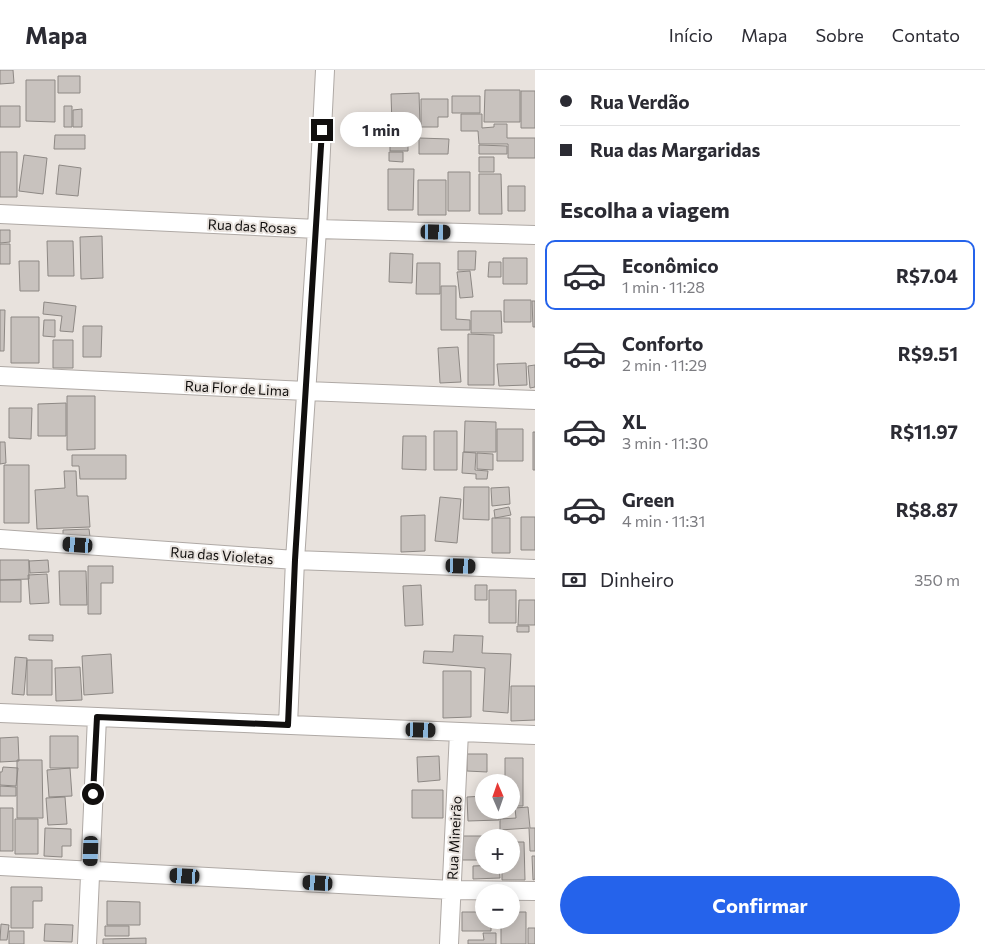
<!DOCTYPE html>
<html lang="pt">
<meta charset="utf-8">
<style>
body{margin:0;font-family:Commissioner,sans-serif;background:#f7f7f7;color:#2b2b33;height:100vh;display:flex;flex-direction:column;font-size:19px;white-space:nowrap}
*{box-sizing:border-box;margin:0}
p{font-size:16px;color:#7c7c81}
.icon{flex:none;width:28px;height:28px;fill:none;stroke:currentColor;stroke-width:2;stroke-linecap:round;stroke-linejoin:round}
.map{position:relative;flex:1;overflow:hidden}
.side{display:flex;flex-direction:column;background:#fff;width:450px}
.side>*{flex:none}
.hud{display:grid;align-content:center;height:110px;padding:0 25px;background:#fff}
.needle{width:32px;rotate:358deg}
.fabs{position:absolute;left:475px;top:704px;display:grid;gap:10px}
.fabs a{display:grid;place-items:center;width:45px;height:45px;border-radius:50%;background:#fff;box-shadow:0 2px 12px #0003;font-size:25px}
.end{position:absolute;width:22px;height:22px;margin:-11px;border:6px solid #110f0e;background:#fff;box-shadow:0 0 0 2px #fff}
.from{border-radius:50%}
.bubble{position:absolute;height:35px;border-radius:18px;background:#fff;box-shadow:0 2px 12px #0003;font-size:16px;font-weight:700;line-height:35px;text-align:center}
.car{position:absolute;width:15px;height:30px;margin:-15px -8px;border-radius:6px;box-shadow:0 0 4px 1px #0007;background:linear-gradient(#222 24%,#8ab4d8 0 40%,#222 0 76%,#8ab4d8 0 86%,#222 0)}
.hud b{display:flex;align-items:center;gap:18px;height:48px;font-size:19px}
.hud b+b{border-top:1px solid #e1e1e2}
.hud i{width:12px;height:12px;background:#2b2b33}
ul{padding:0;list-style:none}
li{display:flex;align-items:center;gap:15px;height:70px;margin:0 10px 8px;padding:0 15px;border:2px solid transparent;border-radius:10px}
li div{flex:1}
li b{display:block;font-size:19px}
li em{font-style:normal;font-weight:700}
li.on{border-color:#2563eb}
li>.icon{width:45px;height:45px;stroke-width:1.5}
h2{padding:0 25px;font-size:22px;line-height:60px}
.pay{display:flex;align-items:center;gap:12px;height:55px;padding:0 25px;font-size:19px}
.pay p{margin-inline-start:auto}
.button{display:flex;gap:10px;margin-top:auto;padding:10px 25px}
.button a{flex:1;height:58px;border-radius:30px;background:#2563eb;color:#fff;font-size:20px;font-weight:700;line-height:58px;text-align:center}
header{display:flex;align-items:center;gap:30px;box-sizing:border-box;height:70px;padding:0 25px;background:#fff;border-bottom:1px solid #e1e1e2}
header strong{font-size:24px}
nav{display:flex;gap:28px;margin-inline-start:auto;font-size:18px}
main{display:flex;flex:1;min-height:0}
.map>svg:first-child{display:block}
.building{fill:#c8c2be;stroke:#8d8884}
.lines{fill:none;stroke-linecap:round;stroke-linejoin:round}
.street-casing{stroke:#afa9a5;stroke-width:20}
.street{stroke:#fff;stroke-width:18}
.route{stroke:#110f0e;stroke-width:6}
.labels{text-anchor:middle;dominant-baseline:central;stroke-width:4;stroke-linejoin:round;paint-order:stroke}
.street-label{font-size:14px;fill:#110f0e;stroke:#e8e2dd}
</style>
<header>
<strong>Mapa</strong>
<nav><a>Início</a><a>Mapa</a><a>Sobre</a><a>Contato</a></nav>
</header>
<main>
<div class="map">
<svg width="535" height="874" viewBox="0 0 535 874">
<rect width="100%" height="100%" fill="#e8e2dd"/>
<!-- building -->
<path class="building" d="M0 0H13L14 13 0 14Z
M58 6H80V23H58Z
M26 10H55V52L26 51Z
M485 20H520V52H484Z
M521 21H535V58H521Z
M419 23 420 55H392L391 24Z
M452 26H480V43H452Z
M421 29H448V47H438V57H421Z
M0 36H20V57H0Z
M64 36H72V57H64Z
M82 39V57H73V40Z
M461 44H482V58L494 57V54H507V68H535V88H508V74H479L478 61H461Z
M55 65H85V79H54Z
M419 68 449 69 448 84H419Z
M390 70H408V81H390Z
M479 75 507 76V84H479Z
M0 82H17V127H0Z
M389 82H403V92L389 91Z
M24 85 47 88 43 124 19 121Z
M479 87H494V102H479Z
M59 95 81 98 78 126 56 124Z
M388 99H414L413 140H388Z
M448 102H470V141H448Z
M479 104H501L502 144H479Z
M418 110H446V145H418Z
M508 116H525V141H508Z
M0 160H10V172L0 173Z
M102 166 103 208 81 209 80 167Z
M47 171H73L74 206H48Z
M0 174H10V194H0Z
M458 181H476L475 200H458Z
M390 183 413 184 412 213 389 212Z
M503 188H527V214H503Z
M19 191H39V221H20Z
M489 192H501V207H488Z
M417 193H440V224H416Z
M470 201 473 227 460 228 457 202Z
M441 216H456V249L470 250V260H441Z
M504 230H531V252H504Z
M532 231H535V257H533Z
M44 232 76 236 73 262 60 261 62 246 43 244Z
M0 240H5L4 281H0Z
M471 241H501L502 263H471Z
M11 247H39V293H11Z
M44 250H55V267L43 266Z
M83 256H102L101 287H83Z
M468 264 494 265V315H468Z
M53 270H73V298H53Z
M458 277 461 312 440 313 438 278Z
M526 293 527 315 499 316 497 294Z
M535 295V317L530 318 528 296Z
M67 326H95V379L67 380Z
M66 333V366H38V334Z
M9 338H32L31 369 9 368Z
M465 351 496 352V382H464Z
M497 359H523V391H497Z
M434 361H457V400H434Z
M533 362H535V400H533Z
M403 366H426V400L402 399Z
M0 372H5L6 393 0 394Z
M463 382 476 383 475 400 488 401 487 409H476V404L462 403Z
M477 383 493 384V400L477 399Z
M72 385H126V409H80L79 396H72Z
M4 395H29V453H4Z
M64 401H76L77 426H88L90 457 37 459 35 420 65 418Z
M464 417H489V450L463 449Z
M509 417 510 434 492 436 491 418Z
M440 427 461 429 457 473 435 471Z
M509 437 511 445 495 448 494 440Z
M425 445V481L401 482V446Z
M521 447H535V480H521Z
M492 448H510V483H492Z
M89 459 90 467 63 468V460Z
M0 490H29V509L0 510Z
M48 490 49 502 30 503 29 491Z
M88 496H113V513H101V544H88Z
M59 501H86L87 535H60Z
M47 504 49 533 30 534 28 505Z
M0 510H21V532H0Z
M421 515 423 555 405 556 403 516Z
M475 515H487V530H475Z
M489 520H516V553H489Z
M519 530H535V555H518Z
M517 556H529V562H517Z
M29 565H53V571L29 570Z
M454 565 483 566 482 583 511 584 508 643 483 641 485 598 423 593 424 581 453 582Z
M111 584 113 623 84 625 82 586Z
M15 587 27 588 24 625 12 624Z
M27 590H52V625H27Z
M80 597 82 630 56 631 55 598Z
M443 601H471V647L443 648Z
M511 616H535V650L511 651Z
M50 666H78V698H50Z
M18 667 19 691 0 692V668Z
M467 684H487V702L467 701Z
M439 686 440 710 418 712 417 687Z
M505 688H523V736H511V712H505Z
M17 690H42L43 748H17Z
M3 697 18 698 16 716 0 715V702H2Z
M70 698 72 726 49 727 47 700Z
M0 716 16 717V726H0Z
M412 720H443V748H412Z
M484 726V740H499V750L468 751 467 727Z
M65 727 67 754 48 755 46 728Z
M528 737 530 758H535V781H530L529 758 500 760V749L516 748 515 738Z
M0 738H13V781H0Z
M15 749H38V784H15Z
M45 758 71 759V776H62V787L44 786Z
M462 766H492L484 768V790H462Z
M511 772H524L525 810H502V795H511Z
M532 786H535V809L533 810Z
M499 795 500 808 473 809V796Z
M11 817H42V831H33V858H11Z
M107 831 140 832V855H107Z
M462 842H484V850H491V861H462Z
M511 842H526V874H501V850H511Z
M1 854 9 855 7 870H0Z
M45 854 73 855 72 872 44 871Z
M105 856H129V866H105Z
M528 858H535V874H528Z
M9 861H24V874H9Z
M483 863H496V874H468V870H484Z
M146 868V874H103V869Z"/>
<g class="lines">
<defs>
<path id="street" d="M0 144 317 159 535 165
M0 306 306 321 535 330
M0 469 295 490 535 499
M0 643 535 665
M288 655 295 490 317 159 325 0
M0 796 452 820 535 821
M87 874 97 647
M449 874 459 662"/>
</defs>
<!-- street casing -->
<use href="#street" class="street-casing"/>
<!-- street -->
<use href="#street" class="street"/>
</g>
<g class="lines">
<!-- route -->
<path class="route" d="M93 724 97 647 288 655 295 490 322 60"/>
</g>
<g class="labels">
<!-- street labels -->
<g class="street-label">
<text transform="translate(252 156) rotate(3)">Rua das Rosas</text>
<text transform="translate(237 318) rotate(3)">Rua Flor de Lima</text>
<text transform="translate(222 485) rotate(4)">Rua das Violetas</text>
<text transform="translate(454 768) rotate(-87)">Rua Mineirão</text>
</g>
</g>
</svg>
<div class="fabs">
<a><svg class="needle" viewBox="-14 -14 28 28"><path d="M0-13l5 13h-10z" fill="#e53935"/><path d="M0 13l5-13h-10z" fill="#7c7c81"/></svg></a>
<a>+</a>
<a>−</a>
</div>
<i class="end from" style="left:93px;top:724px"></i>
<i class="end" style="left:322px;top:60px"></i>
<div class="bubble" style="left:340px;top:42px;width:82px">1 min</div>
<i class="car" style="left:436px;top:162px;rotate:91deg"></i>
<i class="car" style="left:78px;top:475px;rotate:274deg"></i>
<i class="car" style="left:461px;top:496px;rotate:92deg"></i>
<i class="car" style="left:421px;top:660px;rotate:92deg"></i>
<i class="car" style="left:91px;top:781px;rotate:182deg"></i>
<i class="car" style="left:185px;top:806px;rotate:273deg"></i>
<i class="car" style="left:318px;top:813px;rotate:273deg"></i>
</div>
<section class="side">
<div class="hud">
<b><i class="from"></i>Rua Verdão</b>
<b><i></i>Rua das Margaridas</b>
</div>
<h2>Escolha a viagem</h2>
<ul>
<li class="on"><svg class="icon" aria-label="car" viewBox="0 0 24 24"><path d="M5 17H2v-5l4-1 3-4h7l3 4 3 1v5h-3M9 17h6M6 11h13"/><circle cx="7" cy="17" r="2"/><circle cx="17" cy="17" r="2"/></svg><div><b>Econômico</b><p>1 min · 11:28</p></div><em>R$7.04</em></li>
<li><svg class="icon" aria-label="car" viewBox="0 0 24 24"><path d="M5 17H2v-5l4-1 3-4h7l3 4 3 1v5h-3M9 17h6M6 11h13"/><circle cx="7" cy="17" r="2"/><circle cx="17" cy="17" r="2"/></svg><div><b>Conforto</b><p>2 min · 11:29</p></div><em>R$9.51</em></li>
<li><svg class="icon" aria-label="car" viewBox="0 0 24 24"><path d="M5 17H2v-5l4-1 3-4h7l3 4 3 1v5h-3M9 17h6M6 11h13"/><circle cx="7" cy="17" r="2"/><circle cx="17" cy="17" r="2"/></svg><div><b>XL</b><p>3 min · 11:30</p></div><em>R$11.97</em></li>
<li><svg class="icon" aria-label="car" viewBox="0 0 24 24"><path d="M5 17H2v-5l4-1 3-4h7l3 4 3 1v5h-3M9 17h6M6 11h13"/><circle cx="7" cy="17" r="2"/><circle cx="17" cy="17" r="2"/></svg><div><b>Green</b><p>4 min · 11:31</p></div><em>R$8.87</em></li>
</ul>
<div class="pay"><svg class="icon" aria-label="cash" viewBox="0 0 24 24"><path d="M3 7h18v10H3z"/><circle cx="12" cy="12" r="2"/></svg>Dinheiro<p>350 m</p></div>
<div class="button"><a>Confirmar</a></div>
</section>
</main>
